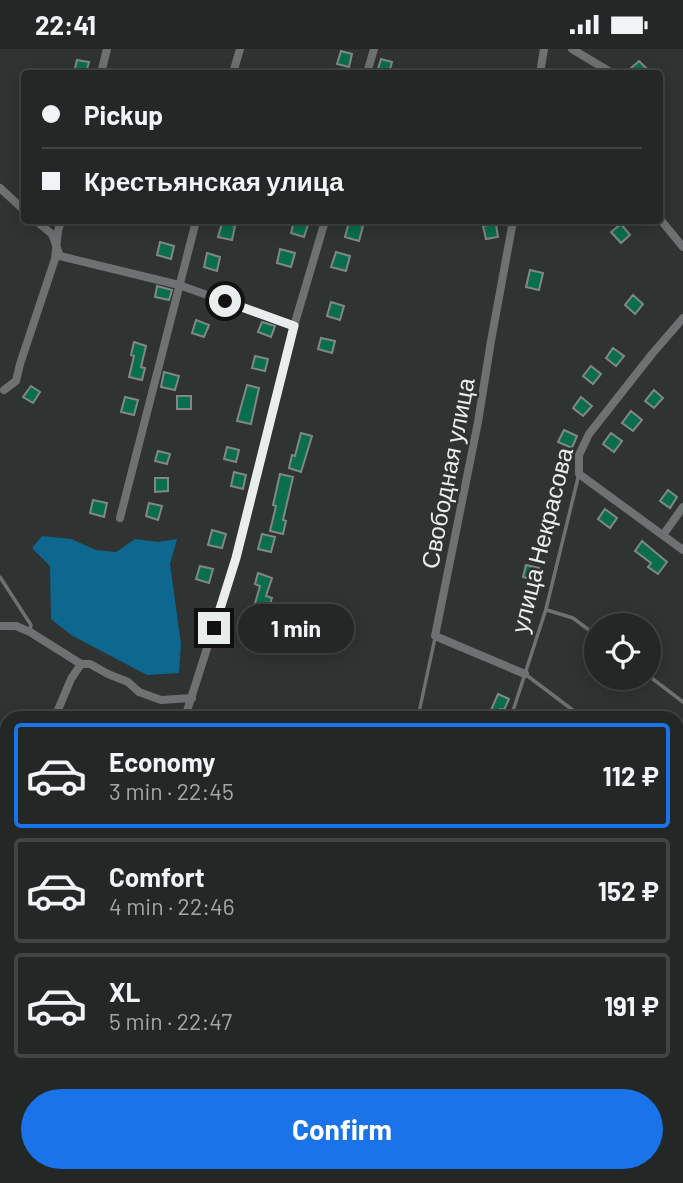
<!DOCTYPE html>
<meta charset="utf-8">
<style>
body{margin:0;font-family:Barlow,sans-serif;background:#2f3332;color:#f1f3f6;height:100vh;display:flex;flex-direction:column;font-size:26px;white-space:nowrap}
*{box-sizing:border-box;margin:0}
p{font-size:23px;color:#a3a5a7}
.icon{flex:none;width:38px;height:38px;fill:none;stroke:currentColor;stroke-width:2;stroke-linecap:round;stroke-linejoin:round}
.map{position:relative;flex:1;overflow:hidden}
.panel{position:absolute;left:0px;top:662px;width:684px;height:472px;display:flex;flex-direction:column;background:#232726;border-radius:21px 21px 0 0;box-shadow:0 4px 18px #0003,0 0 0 2px #404443}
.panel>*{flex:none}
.hud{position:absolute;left:21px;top:21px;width:642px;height:154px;border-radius:7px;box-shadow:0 4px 18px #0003,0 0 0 2px #404443;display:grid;align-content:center;height:154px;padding:0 21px;background:#232726}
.buttons{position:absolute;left:584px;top:564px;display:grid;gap:14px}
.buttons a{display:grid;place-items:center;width:77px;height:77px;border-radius:50%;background:#232726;box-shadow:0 4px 18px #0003,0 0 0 2px #404443;font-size:35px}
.end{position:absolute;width:32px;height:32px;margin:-16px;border:9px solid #eaeded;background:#111;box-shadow:0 0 0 4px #111}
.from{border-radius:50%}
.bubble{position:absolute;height:49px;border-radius:24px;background:#232726;box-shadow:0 4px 18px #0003,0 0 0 2px #404443;font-size:23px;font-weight:700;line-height:49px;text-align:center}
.hud b{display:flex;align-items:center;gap:24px;height:66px;font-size:26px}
.hud b+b{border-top:2px solid #404443}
.hud i{width:18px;height:18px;background:#f1f3f6}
ul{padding:12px 0 0;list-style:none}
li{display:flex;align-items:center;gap:21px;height:105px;margin:0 14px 10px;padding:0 7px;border:4px solid #404443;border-radius:7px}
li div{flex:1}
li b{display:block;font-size:26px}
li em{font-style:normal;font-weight:700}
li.on{border-color:#1a73e8}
li>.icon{width:63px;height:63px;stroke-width:1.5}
.cta{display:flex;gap:14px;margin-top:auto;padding:14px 21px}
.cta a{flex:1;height:80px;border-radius:42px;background:#1a73e8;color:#fff;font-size:28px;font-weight:700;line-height:80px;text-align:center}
.status{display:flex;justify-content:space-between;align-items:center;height:49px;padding:0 35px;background:#232726;direction:ltr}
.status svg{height:19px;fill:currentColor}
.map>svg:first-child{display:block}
.water{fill:#0e678f}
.building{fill:#0a6e4e;stroke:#828785;stroke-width:2}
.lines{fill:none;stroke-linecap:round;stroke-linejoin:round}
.path{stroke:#848888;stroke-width:2;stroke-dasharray:3.5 3.5;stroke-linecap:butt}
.service{stroke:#6e7172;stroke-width:3.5}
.minor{stroke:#6e7172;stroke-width:8}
.tertiary{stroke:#6e7172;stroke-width:10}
.route{stroke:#eaeded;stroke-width:9}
.labels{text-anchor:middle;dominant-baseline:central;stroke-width:5;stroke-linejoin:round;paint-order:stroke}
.street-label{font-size:24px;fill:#eaeded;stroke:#2f3433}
</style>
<div class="status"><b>22:41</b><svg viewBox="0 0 49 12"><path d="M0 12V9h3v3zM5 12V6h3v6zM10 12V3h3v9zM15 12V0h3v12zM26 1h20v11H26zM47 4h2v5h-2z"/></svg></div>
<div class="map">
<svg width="683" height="1134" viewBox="0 0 683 1134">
<rect width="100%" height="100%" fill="#2f3433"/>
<!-- water -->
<path class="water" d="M42 487 71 490 96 501 116 503 135 490 158 493 177 490 170 515 181 595 179 624 147 626 71 586 51 570 50 517 32 499Z"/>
<!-- building -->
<path class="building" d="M341 2 352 5 349 18 337 15Z
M381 10 392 13 389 24 377 23Z
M77 11 89 13 86 24 74 23Z
M639 12 648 21 644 24H633L630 20Z
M294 172 308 176 304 188 291 184Z
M349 173 363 177 359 192 345 188Z
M222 174 235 177 232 191 218 188Z
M496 175 498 188 486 190 483 177Z
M621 175 630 186 621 194 611 183Z
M160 193 174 197 171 210 157 206Z
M280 200 295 204 291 218 277 214Z
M336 203 350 207 346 222 331 218Z
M207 204 220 208 217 222 204 218Z
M530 221 543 224 539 241 526 238Z
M157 237 172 241 169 251 155 248Z
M633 246 643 255 635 265 625 256Z
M331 253 344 257 340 271 327 267Z
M196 271 209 276 204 288 192 284Z
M262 273 275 277 271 288 258 283Z
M321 289 335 292 332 304 318 300Z
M134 293 146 297 141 318 145 319 142 331 129 328 134 307 131 306Z
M613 299 624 307 616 317 606 309Z
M255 307 268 310 265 322 252 319Z
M591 317 601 325 593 335 583 327Z
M164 323 179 327 175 341 161 338Z
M247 336 259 339 251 375 237 372Z
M31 337 40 343 33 354 23 348Z
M654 341 663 349 654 359 645 352Z
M177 347H191V360H177Z
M125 348 138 351 134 366 121 363Z
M581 348 592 357 583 367 573 359Z
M631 362 642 371 633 382 622 374Z
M564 381 577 387 572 399 558 393Z
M301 384 312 387 301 423 289 419 292 406 295 407Z
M611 384 622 392 614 403 603 395Z
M227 398 239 401 236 413 224 410Z
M158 402 170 405 167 415 155 412Z
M234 423 246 426 243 440 231 437Z
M280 425 293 428 283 471 286 472 283 485 270 482 276 457 273 456Z
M155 429H168V442L155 443Z
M668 441 677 448 670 459 660 452Z
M93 451 107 454 104 468 90 464Z
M149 454 162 457 158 471 146 467Z
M605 460 617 469 610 479 598 470Z
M212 481 226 485 222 499 208 496Z
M262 485 275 488 271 503 258 500Z
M642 492 667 513 658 525 648 518 651 514 635 502Z
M526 516 539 519 536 531 523 528Z
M200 517 213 520 209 534 196 530Z
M258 524 272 529 266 547 272 549 268 562 265 561 259 578 249 575 260 537 255 535Z
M498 645 509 650 504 661 500 660 497 668H488Z
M643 1127H657V1134H643Z"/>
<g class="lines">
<!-- path -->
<path class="path" d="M0 807 7 810"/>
<!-- service -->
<path class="service" d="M0 528 31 576 30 581
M547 561 573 569 597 587
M525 625 582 668
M649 627 683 653
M418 668 435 589
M511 668 546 560 579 425
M677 741 683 746
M569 1127V1134"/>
<!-- minor -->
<path class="minor" d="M572 0 612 24
M101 24 107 0
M233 24 240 0
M367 24 374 0
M540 24 544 0
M0 139 24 161
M660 170 683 198
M36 172 52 185 60 207 179 236 294 277
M513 172 491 292 478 373 435 587 525 625
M683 269 652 305 589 385 579 406V425L683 501
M4 341 16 332 20 315 55 210 58 182 61 172
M120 469 196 172
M663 486 683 458
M0 577H16L30 583 81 615H90L108 625 128 633 139 643 161 651 192 649
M55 668 71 630 81 615
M185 668 236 509 294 277 325 172
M0 795 7 785
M677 904H683
M0 1046 7 1049
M206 1134 208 1127"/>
<!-- tertiary -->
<path class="tertiary" d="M677 1093 683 1046
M677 1112 681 1134
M235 1127 262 1134
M7 1134 10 1127"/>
</g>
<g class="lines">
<!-- route -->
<path class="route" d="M214 579 236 509 294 277 225 252"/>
</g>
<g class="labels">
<!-- street labels -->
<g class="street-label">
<text transform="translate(447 424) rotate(-79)">Свободная улица</text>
<text transform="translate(541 491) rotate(-76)">улица Некрасова</text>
</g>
</g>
</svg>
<div class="buttons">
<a><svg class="icon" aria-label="locate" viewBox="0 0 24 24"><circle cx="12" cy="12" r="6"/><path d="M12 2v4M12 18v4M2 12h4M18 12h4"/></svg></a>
</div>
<i class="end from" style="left:225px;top:252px"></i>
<i class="end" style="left:214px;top:579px"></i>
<div class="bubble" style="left:238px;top:555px;width:116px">1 min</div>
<div class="hud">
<b><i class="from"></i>Pickup</b>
<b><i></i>Крестьянская улица</b>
</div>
<section class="panel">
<ul>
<li class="on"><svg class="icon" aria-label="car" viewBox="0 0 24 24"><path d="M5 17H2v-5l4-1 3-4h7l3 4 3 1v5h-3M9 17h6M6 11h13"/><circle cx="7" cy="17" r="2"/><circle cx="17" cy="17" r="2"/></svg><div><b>Economy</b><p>3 min · 22:45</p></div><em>112 ₽</em></li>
<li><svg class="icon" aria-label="car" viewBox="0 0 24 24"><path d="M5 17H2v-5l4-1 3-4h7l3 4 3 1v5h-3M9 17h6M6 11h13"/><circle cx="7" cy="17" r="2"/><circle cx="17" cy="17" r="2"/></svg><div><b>Comfort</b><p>4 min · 22:46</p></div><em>152 ₽</em></li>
<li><svg class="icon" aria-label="car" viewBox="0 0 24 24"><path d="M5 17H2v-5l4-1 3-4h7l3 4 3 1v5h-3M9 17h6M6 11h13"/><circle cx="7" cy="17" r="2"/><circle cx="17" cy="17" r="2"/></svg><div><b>XL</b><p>5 min · 22:47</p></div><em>191 ₽</em></li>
</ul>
<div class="cta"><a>Confirm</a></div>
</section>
</div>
